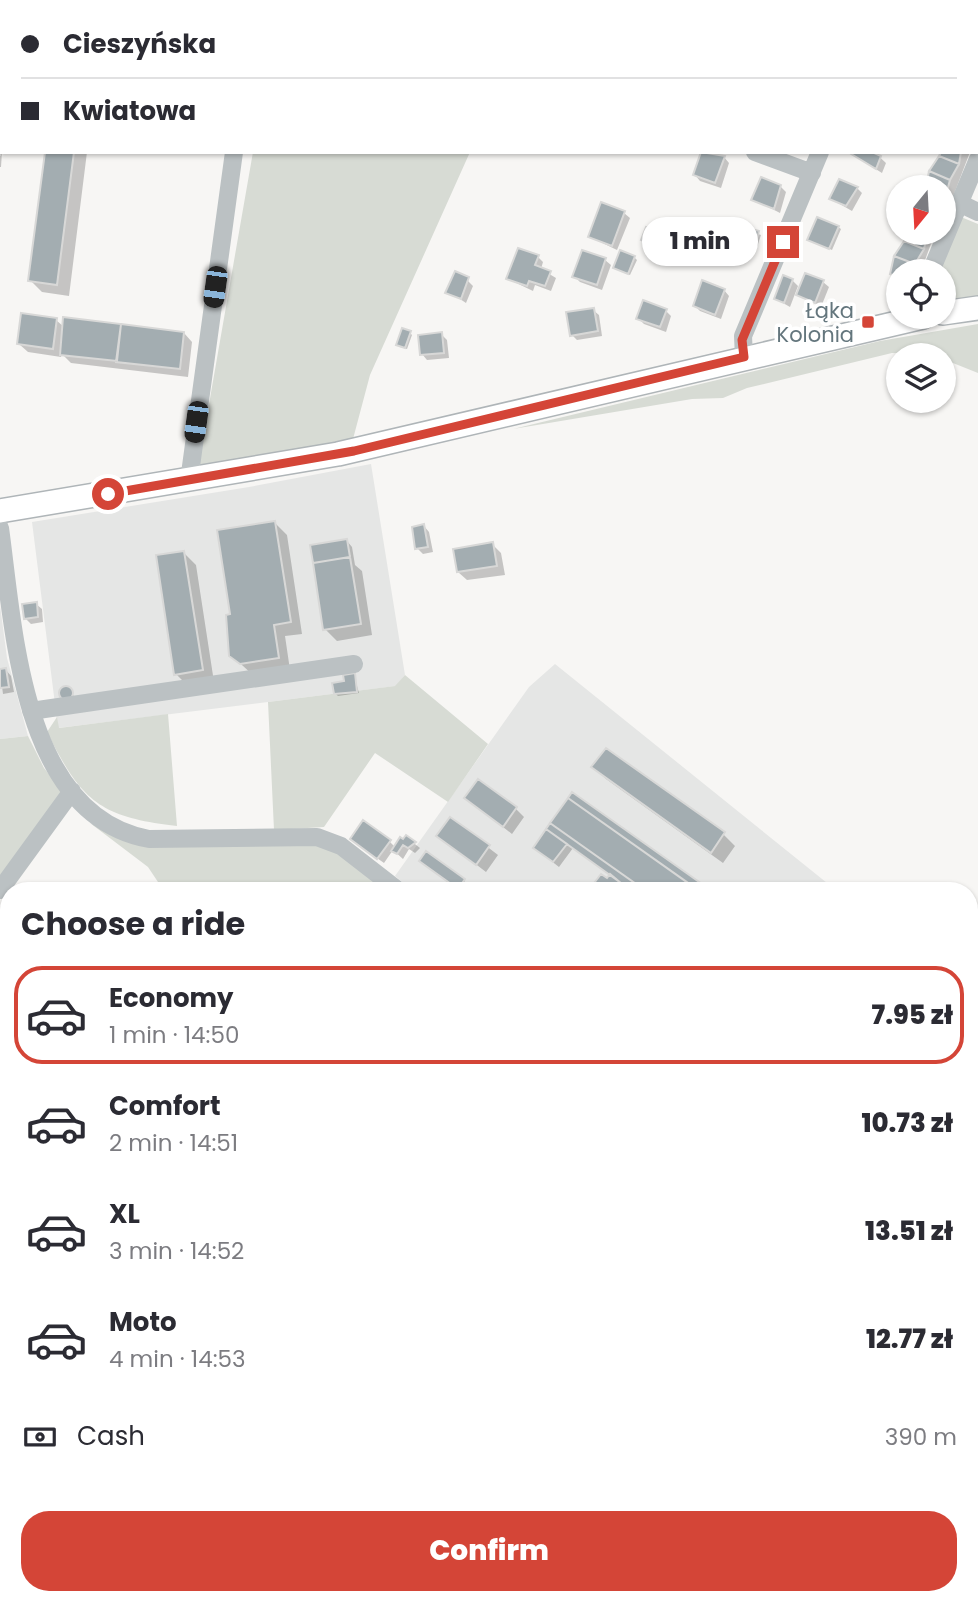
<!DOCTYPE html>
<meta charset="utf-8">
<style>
body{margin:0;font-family:Poppins,sans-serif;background:#f2f2f3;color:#2b2b33;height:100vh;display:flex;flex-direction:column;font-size:26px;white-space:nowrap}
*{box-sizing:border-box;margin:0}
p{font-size:23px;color:#7c7c81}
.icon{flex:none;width:38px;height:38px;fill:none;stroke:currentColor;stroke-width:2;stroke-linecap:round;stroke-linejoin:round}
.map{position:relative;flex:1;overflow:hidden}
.panel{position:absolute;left:0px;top:882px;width:978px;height:723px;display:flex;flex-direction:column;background:#fff;border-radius:28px 28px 0 0;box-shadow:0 2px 5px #0004}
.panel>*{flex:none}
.top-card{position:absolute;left:0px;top:0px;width:978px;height:154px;box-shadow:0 2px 5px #0004;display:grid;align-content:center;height:154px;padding:0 21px;background:#fff}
.needle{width:46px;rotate:198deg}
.tools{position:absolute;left:886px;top:175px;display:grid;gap:14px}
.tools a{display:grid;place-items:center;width:70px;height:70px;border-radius:50%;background:#fff;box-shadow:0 2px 5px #0004;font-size:35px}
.end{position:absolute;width:32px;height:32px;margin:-16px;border:9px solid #d44537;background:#fff;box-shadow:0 0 0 4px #fff}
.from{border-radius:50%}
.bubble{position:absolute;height:49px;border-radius:24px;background:#fff;box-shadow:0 2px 5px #0004;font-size:23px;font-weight:800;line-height:49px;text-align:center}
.car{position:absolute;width:21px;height:42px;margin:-21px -10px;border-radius:9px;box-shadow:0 0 5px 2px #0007;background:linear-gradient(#222 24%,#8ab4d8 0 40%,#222 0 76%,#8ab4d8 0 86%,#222 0)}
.top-card b{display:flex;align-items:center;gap:24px;height:66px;font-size:26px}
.top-card b+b{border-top:2px solid #e1e1e2}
.top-card i{width:18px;height:18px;background:#2b2b33}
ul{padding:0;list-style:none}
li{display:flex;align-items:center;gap:21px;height:98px;margin:0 14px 10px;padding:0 7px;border:4px solid transparent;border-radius:28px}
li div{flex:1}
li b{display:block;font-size:26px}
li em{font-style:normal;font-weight:800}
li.on{border-color:#d44537}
li>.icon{width:63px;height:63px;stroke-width:1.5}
h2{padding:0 21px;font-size:32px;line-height:84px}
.pay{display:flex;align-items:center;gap:18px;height:77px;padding:0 21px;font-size:26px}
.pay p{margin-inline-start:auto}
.button{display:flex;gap:14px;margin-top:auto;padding:14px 21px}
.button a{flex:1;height:80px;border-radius:28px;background:#d44537;color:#fff;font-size:28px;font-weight:800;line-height:80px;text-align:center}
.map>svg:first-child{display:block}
.built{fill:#e5e6e5}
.green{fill:#d7dbd4}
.shadow{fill:#0003}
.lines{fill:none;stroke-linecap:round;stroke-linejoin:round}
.stream{stroke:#b5c2c5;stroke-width:4.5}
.building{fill:#a3adb1;stroke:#d8d8d7;stroke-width:2}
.major-casing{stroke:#afb5b8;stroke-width:26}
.path{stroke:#b6babc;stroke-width:2.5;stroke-dasharray:3.5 3.5;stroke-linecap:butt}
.minor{stroke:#bbc1c3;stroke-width:18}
.major{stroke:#fff;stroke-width:23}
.route{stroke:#d44537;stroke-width:9}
.poi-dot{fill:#d44537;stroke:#fff;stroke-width:2.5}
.labels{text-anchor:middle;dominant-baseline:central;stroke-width:7;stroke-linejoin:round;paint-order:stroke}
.poi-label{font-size:21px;fill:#64767d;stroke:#fff;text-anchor:end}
</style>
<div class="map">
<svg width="978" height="1604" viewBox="0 0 978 1604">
<rect width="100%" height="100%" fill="#f7f6f4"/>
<!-- built -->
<path class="built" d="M371 464 405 675 396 686 58 728 32 522 249 487Z
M0 605 7 658 28 736 0 739Z
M555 664 837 891H413L395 876 529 687Z
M0 974 9 980V1217L0 1228Z"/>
<!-- green -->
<path class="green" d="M253 152H470L370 375 353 439 198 467Z
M961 217 978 224V298L943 302V271H936Z
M978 324V373L943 359V355L892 353 747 388 723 398 692 399 513 429 880 341Z
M405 675 488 744 448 802 375 753 324 827 274 830 268 702 395 686Z
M168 714 177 826C100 817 82 802 47 732L57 717 59 728Z
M28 736 44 768 64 793 0 881V739Z
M90 823 127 841 152 846H319L337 853 386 891H164L148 867Z
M970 1190 978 1192V1604H326L336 1596H970Z"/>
<!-- shadow -->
<path class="shadow" d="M205 0H246V2Z
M549 0H605L604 2Z
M841 0H869V2Z
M0 15 2 152 1 167H0Z
M976 48 978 49V74L976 73Z
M46 152H87L69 296 42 292 30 280Z
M702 152 724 157 729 163 721 188 700 181 695 175Z
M874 152 886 163 882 173 850 153Z
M942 152H970L951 202 943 199V187H928Z
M780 186 786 192 780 213 753 199Z
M857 188 862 193 852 211 831 199Z
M624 213 630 218 617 250 590 237Z
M838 227 841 229 832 250 809 240Z
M741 228 761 235 756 250 749 248 748 251 739 246Z
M717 232 723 238 718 251 698 241Z
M906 233H935L921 271H898V279L892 274 908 236Z
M659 234 661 236 657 247 643 240Z
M538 257 543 262 541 269 556 278 551 291 535 285 533 291 508 279Z
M634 257 637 260 630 275 615 268Z
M605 260 611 265 602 290 580 282 574 276Z
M792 280 798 286 790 307 776 299Z
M468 281 473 286 466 303 448 291Z
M823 282 829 287 821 307 798 295Z
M724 290 729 296 721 319 700 311 695 306Z
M593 310 599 315 602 336 577 340 572 335Z
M666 311 671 316 666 332 644 324 638 318Z
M56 320 64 327 184 333 192 342 188 377 71 363 62 354 61 357 28 352 19 344Z
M410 333 412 335 407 349 400 347 398 345Z
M441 334 447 340 449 358 427 360 422 354Z
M275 523 287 535 302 634 285 636 290 670 254 676 231 655 232 616Z
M424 526 429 532 433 552 423 554 417 548Z
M347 541 352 547 355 565 362 571 372 635 337 641 325 629Z
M492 544 501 553 505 575 467 580 458 572Z
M184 553 196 565 214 682 188 686 176 674Z
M36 604 42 609 43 622 31 624 25 618Z
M6 670 11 676 14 692 3 694 0 671Z
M354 675 359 693 338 696 335 693Z
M62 688 71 689 75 700H63Z
M594 767 723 834 735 846 723 863 606 779Z
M466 798 516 809 524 817 512 834Z
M451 819 498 855 486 872 439 836Z
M547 831 701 886 706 891H632L627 887 624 891H590L611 876 573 848 559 867 541 853Z
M406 837 420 848 415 853 409 849 403 859 393 850 384 863 357 844 389 841 396 848Z
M426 866 464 881 469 886 466 891H460Z
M8 1110 9 1111V1122L3 1116Z
M0 1120 9 1126V1188L0 1200Z"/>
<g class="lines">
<!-- stream -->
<path class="stream" d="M970 1224H978
M362 1604 372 1596"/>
</g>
<!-- building -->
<path class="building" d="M0 14H2L0 156Z
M45 152H74L57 285 28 281Z
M701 152 725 156 715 183 693 175Z
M848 152H872L881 156 876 169Z
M941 152H961L959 164 939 156Z
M939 156 959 164 950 180 929 171Z
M929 171 950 180 945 198 943 187H926Z
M761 177 781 185 774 209 751 200Z
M839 179 858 187 846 206 829 199Z
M601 202 625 211 612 246 588 237Z
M817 217 839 226 829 249 807 240Z
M701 225 718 231 713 247 696 241Z
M740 226 759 231 754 249 747 247 746 251 735 244Z
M646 227 660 233 655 246 641 240Z
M928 233 924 249 904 241 906 235 904 233Z
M904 241 924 249 915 264 894 256Z
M518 248 539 255 535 265 551 271 545 286 529 281 527 286 506 279Z
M582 250 606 258 597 285 572 277Z
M620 250 635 256 628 274 613 268Z
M894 256 915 264 912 271H898V277L890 274Z
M455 271 469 277 461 299 445 293Z
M805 273 824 280 815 303 796 295Z
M783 275 793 279 784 303 774 299Z
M702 280 725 289 715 315 693 306Z
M643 300 667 309 660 327 636 319Z
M594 308 598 331 570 336 566 312Z
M21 313 57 318 53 349 17 344Z
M63 317 121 324 117 361 60 355Z
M121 324 184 332 180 369 116 362Z
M402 328 411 331 405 348 396 345Z
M442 332 444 353 420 355 418 335Z
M275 521 291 622 274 625 279 658 240 664 229 656 226 615 230 614 217 530Z
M424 524 428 547 415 549 412 527Z
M347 539 350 557 313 563 310 545Z
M493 542 497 566 457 572 453 549Z
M184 551 203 670 174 675 156 555Z
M350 557 361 624 323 630 313 563Z
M37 602 38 617 24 619 22 604Z
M6 668 9 687 0 688V669Z
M355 673 357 692 334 694 332 683 344 681 343 675Z
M59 693a7 7 0 1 1 14 0a7 7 0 1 1-14 0Z
M606 748 725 832 711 853 591 767Z
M478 779 517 807 503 827 464 798Z
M572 792 702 884 698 890 568 798Z
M568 798 698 890 697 891H646L550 823Z
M450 817 490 845 476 865 436 836Z
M363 820 391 840 377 859 350 839Z
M550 823 646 891H632L621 883 546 829Z
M546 829 567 844 553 862 533 848Z
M406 835 416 842 408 848 403 845 397 854 391 851 400 837 403 839Z
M426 851 465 879 458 889 419 861Z
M601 874 607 878 610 874 621 883 619 891H588Z
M0 1118 9 1124V1135L0 1147Z
M3 1143 9 1147V1168L0 1180V1147Z"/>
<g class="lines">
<defs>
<path id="major" d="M943 313 978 308
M0 511 338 454 923 317"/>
</defs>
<!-- major casing -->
<use href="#major" class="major-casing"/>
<!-- path -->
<path class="path" d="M970 1232 978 1231
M447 1596 465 1604
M384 1604 392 1596"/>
<!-- minor -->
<path class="minor" d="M802 0 807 2
M256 2V0
M883 2 884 0
M976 109H978
M755 152 812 173
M959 203 978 212
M931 271 978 159
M744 357 743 336 820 152
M189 481 234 152
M0 528C14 628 21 816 149 839L317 837 341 846 399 891
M31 711 354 664
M0 890 72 791
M0 966 9 973"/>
<!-- major -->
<use href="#major" class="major"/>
</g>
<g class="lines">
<!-- route -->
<path class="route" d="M108 494 354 451 744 357 742 340 783 242"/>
</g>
<!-- markers -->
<rect class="poi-dot" x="861" y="315" width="14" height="14" rx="3.5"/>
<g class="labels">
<!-- poi labels -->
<g class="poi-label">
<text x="854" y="310">Łąka<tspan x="854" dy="24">Kolonia</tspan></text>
</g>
</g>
</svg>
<div class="tools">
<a><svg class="needle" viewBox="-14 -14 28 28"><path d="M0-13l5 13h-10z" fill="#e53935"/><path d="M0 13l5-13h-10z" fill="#7c7c81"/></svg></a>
<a><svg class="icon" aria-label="locate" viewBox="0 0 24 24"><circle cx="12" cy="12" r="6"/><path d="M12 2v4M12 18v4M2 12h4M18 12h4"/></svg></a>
<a><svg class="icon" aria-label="layers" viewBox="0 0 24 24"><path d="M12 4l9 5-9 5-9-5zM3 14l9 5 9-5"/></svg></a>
</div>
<i class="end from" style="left:108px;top:494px"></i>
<i class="end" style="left:783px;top:242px"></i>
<div class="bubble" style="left:642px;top:217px;width:116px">1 min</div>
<i class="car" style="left:215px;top:287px;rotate:188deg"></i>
<i class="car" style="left:196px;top:422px;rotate:188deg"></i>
<div class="top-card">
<b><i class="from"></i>Cieszyńska</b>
<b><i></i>Kwiatowa</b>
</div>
<section class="panel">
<h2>Choose a ride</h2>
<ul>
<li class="on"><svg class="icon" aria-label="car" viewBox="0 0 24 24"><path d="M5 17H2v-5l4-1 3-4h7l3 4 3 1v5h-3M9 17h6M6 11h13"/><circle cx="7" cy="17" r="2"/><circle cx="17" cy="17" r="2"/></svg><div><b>Economy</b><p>1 min · 14:50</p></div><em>7.95 zł</em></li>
<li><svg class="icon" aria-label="car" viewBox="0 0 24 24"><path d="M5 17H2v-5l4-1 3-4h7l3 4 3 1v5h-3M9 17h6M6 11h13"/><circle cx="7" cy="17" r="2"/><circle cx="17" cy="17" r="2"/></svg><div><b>Comfort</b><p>2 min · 14:51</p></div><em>10.73 zł</em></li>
<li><svg class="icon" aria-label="car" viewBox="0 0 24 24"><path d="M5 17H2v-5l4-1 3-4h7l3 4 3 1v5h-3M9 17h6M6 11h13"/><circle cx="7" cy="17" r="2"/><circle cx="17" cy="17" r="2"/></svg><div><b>XL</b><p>3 min · 14:52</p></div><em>13.51 zł</em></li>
<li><svg class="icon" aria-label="car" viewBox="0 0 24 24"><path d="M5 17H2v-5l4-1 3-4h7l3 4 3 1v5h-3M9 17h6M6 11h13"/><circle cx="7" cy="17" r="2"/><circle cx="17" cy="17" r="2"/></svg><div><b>Moto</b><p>4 min · 14:53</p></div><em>12.77 zł</em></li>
</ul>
<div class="pay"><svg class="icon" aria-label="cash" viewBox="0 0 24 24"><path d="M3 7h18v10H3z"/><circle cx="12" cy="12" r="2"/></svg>Cash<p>390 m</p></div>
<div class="button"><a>Confirm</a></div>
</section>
</div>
